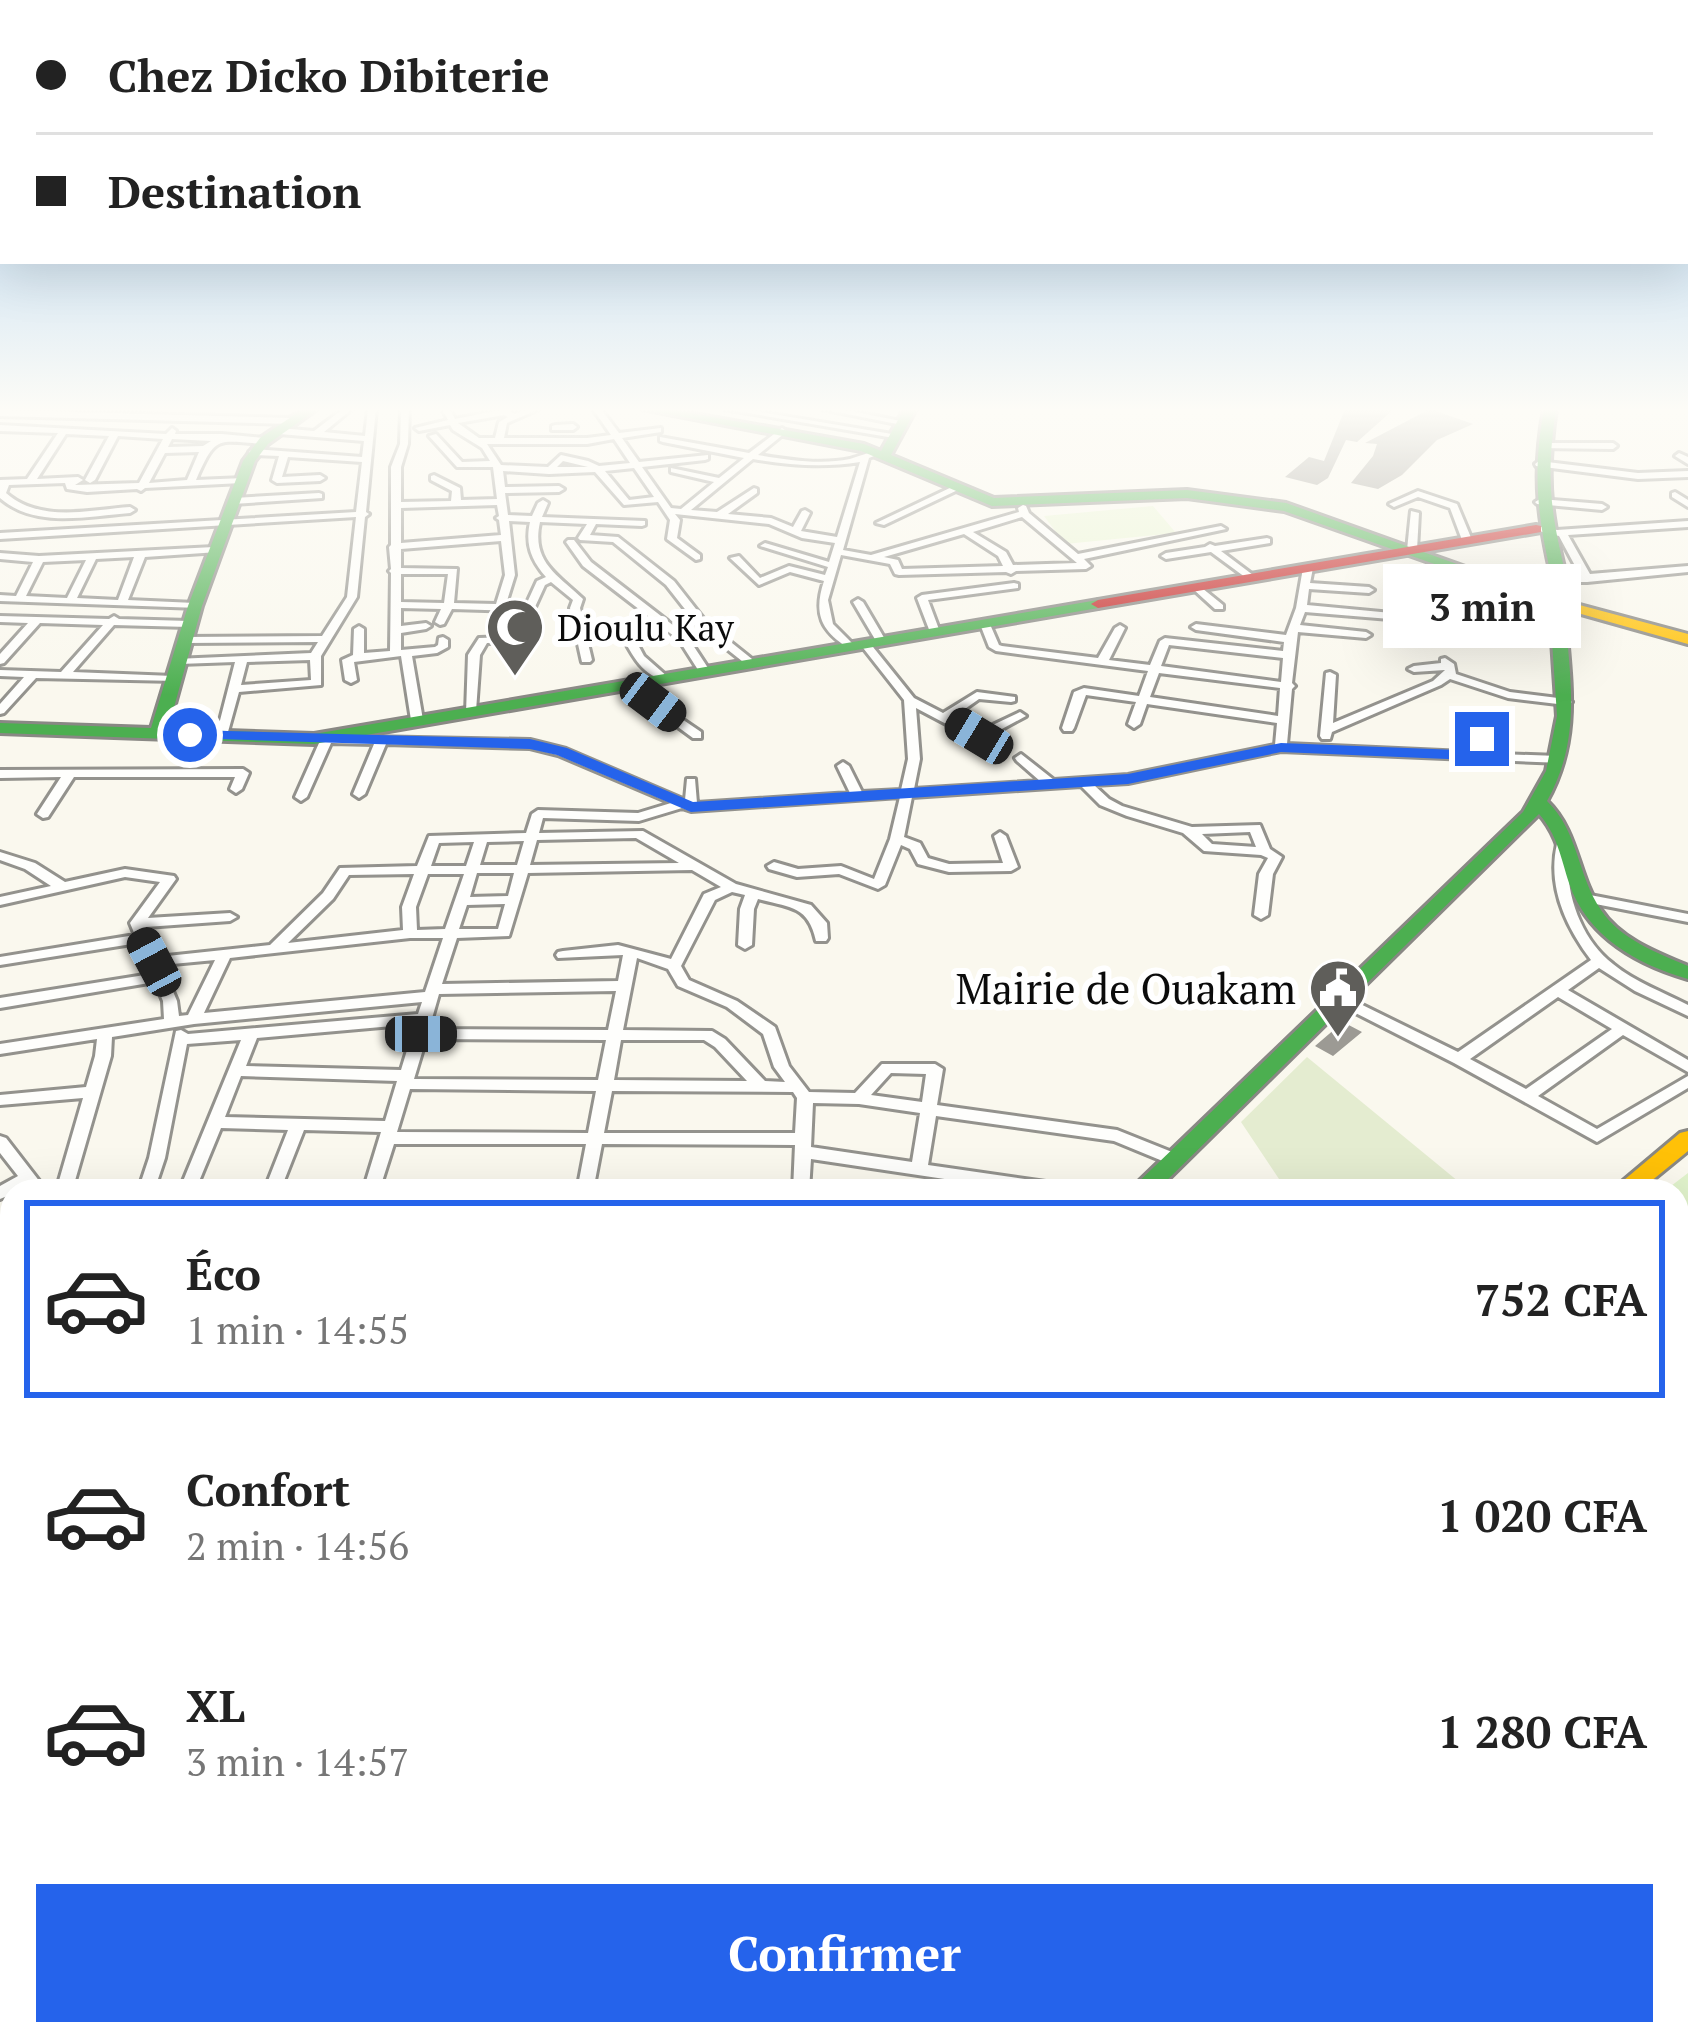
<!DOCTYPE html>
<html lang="fr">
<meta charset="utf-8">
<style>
body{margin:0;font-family:"PT Serif",serif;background:#f6f6f6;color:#222;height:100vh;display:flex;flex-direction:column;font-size:45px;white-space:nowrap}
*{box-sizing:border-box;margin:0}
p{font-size:39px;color:#767676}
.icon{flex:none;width:66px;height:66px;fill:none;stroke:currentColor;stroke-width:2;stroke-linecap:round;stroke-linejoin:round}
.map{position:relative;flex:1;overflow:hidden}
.panel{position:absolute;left:0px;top:1179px;width:1689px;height:867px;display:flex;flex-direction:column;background:#fff;border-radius:36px 36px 0 0;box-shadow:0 12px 48px #0002}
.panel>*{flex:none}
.top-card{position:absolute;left:0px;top:0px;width:1689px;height:264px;box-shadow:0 12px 48px #0002;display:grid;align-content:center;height:264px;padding:0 36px;background:#fff}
.end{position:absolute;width:54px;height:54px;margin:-27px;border:15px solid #2563eb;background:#fff;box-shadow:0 0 0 6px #fff}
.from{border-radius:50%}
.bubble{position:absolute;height:84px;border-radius:0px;background:#fff;box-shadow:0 12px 48px #0002;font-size:39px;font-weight:700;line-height:84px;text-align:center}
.car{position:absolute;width:36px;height:72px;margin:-36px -18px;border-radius:15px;box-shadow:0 0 9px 3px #0007;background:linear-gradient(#222 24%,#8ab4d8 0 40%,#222 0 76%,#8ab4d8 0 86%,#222 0)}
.top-card b{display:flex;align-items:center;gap:42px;height:114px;font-size:45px}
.top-card b+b{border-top:3px solid #e0e0e0}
.top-card i{width:30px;height:30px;background:#222}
ul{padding:21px 0 0;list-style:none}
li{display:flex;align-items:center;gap:36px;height:198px;margin:0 24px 18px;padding:0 12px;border:6px solid transparent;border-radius:0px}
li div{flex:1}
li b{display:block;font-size:45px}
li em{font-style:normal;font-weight:700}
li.on{border-color:#2563eb}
li>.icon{width:108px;height:108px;stroke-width:1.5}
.action{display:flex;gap:24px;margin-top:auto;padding:24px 36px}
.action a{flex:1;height:138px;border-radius:0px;background:#2563eb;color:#fff;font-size:48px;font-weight:700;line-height:138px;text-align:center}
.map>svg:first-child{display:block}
.green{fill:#e0f2cb}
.cemetery{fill:#e4ecd0}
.pitch{fill:#ebf5d5}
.building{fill:#9c9a94}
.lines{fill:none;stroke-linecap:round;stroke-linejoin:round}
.street-casing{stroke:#93928d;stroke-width:6}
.fast-casing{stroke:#898884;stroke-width:6}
.slow-casing{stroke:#898884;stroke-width:6}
.jam-casing{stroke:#898884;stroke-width:6}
.street{fill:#fefefc;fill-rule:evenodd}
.fast{fill:#4caf50;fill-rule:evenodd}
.slow{fill:#ffc107;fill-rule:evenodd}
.jam{fill:#c62828;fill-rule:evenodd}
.route{fill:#2563eb}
.labels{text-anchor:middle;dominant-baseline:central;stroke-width:12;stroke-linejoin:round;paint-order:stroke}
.far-poi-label{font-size:36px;fill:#0b0b0b;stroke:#fff;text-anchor:start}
.poi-label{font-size:42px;fill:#0b0b0b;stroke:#fff;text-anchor:end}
</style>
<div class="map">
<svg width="1688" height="2044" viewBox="0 0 1688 2044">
<rect width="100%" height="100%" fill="#faf8ee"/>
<!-- green -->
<path class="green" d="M1688 1173V1600L1677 1592 1679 1209 1677 1191 1671 1186Z
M1677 1705 1688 1711V1878L1677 1876Z
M1677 1918 1688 1920V2044H1580L1576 2034H1677Z
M877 2034H1165L1171 2044H873Z"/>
<!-- cemetery -->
<path class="cemetery" d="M1307 1057 1470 1191H1287L1241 1122Z"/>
<!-- pitch -->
<path class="pitch" d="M1153 506 1176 533 1065 544 1044 516Z"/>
<!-- building -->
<path class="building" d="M1345 409H1394L1357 442 1346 440 1328 478 1317 485 1285 477 1309 457 1324 461Z
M1430 409 1473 424 1437 440 1402 475 1378 489 1351 483 1373 456 1377 444 1365 443Z
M1343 1022 1362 1032 1333 1056 1315 1046Z
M12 1436V1596L6 1601 0 1597V1443Z"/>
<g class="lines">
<defs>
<path id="street" d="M343 409H352L324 432 365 436 368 409H376L366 512 369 514 365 517 357 597 321 656V685L239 692 226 739 222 740 216 736 235 662 179 664 175 663V659L311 653 318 642 184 643 179 640 184 637 322 636 347 597 356 517 0 539V533L356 512 362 462 288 457 282 477 320 475 325 478 320 481 277 483 272 480 279 456 253 455 249 452 253 449 362 457 364 441 279 434 275 431 279 428 314 431ZM310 660 311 680 241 685 247 662Z
M401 409H409L408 444 401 467V502L451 501 452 491 431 480V476L434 475 460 488 461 500 497 499 493 467H457L429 436 436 434 462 462 490 461 482 448 453 430 450 425 419 431 415 428 448 420 442 409H450L455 419 505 409 515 414 528 409H539L507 423 504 438H587L611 435 593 409H601L619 433 661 428V432L622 438 639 462 708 455V459L705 460 642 467 671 508 681 509 714 482 671 472V468L719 478 744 458 663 442 660 441V437L749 453 782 428 786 431 785 433 758 455C788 460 821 465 850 459 860 456 869 452 879 450V454L869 458 843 550 871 555 1019 512 1018 508 1023 505 1026 506 1029 513 1078 554 1221 526 1226 529 1084 559 1091 566 1086 569 1016 571 1011 574 1006 572 899 575 895 574 890 564 841 555 828 600 833 624 855 646 850 649C821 631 813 614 824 581L790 572 759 585 730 558 739 556 760 578 789 566 825 575 828 567 760 546 765 543 829 562 835 543 802 538 769 524 675 514 680 520 677 538 700 555V559L696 560 667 539 670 520 658 502 624 505 595 472 549 474 503 471 505 487 559 486 564 489 559 492 505 493 508 515 532 516 538 503 543 500 548 503 542 517 645 521V525L642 526 596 524 590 535 618 537 674 581 707 623 757 663 751 666 747 665 699 627 666 585 613 542 580 540 578 538 587 524 540 522C531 562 558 575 583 599L580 608 586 632 630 630 644 656 669 678 667 680C644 678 632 655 622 636L587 639 592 660 590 662H582L570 608 573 600 551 582 545 585 519 642 487 643 480 655 476 711 474 713H466L468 655 479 638 511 637 523 611 452 609 444 624 440 625 435 622 441 609 401 608V626L426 623 431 626 426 629 401 633V650L435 647 438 645 439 638 443 637 448 640V647L437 653 412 656 423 720 417 724 411 720 401 656 354 662 357 680 351 683 345 680 342 660 353 655 354 629 359 626 364 629V653L390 651 391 573 389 571 391 569 389 547 391 545V467L400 444ZM504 415 508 417 499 422 495 438H479L458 423ZM614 439 630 463 599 466 588 461 561 455 548 467 501 465 487 444H587ZM753 459C789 465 823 468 860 462L837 537 801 531 810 513 805 510 802 511 793 527 771 518 728 514 757 493V489L754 488 717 512 691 510ZM563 461 588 467H557ZM634 468 654 497 629 500 605 471ZM497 505 499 516 496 518 499 520 501 535 401 543V508ZM1022 517 1077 563 1013 565 1006 552 973 532ZM509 521 530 522C525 544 531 560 546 577L537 581 526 605 506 604 515 575ZM964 534 998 556 1003 566 902 569 898 560 884 557ZM501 541 505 575 496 604 454 603 457 569 401 568V549ZM401 574H448L444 603 401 602Z
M724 409H743L898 435 894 438Z
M822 409H840L906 422 902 425Z
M0 410 293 418 297 421 293 424 0 416Z
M0 425 166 434 172 428 176 431 175 434H222L264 438 268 441 264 444C217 441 216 434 196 480L244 478 246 480 241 483 145 488 141 491 137 489 87 492 67 489 65 483 9 485 6 493C40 523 89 510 130 507L135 510 130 513C88 516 35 529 0 498V480L27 479 58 433 0 431ZM66 434 109 436 85 480 90 483 95 480 118 436 163 439 139 483 75 485 83 480 78 477 37 479ZM172 439 211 441 203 446 168 447ZM199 452 187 480 149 483 165 453Z
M555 425 573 424 577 427 573 430H552V426Z
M1543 443H1613L1617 446 1613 449 1540 448 1539 446Z
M1679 453 1688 457V464L1675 456Z
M1539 461 1638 473 1688 471V477L1638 479 1536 466 1535 464Z
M954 486 962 488 884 525 876 523Z
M1418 491 1457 504 1472 540 1470 542 1462 540 1450 508 1418 497 1394 507 1389 504Z
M1675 492 1688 500V507L1672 497V493Z
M319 493 322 494V498L233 504 228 501 233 498Z
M1540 499 1602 504 1607 507 1602 510 1537 504 1535 502Z
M1411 511 1419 513 1417 550 1412 553 1407 550Z
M1688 521V527L1568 535 1590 574 1688 566V572L1587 582H1557V578L1580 575 1559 536 1531 529 1536 526 1557 530Z
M1267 538 1270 539V543L1221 551 1253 575V579L1249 580 1211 552 1166 559 1161 556 1166 553 1205 547 1210 544 1215 546Z
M568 540H574L591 562 687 636 710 671 708 673H700L679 640 583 566 566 542Z
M214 547 218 548V552L145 557 128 600 195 603 199 604V608L0 601V595L16 596 33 562 0 559V553L39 556ZM134 557 118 600 77 598 96 559ZM86 560 67 598 26 596 43 562Z
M1308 565 1313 568 1310 583 1369 587 1374 590 1369 593 1309 589 1307 605 1402 614 1407 617 1402 620 1305 612 1300 625 1366 632 1371 635 1366 638 1298 632 1292 683 1295 686 1292 689 1287 744 1487 753 1472 733 1478 729 1482 730 1499 754 1558 756 1562 757V763L1281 751 1128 783 1094 785 1109 799 1122 806 1192 827 1260 825 1270 849 1282 857 1273 874 1268 915 1261 919 1254 915 1259 874 1268 858 1261 855 1204 851 1183 833 1127 816 1100 805 1081 786 912 797 904 837 920 843 928 858 949 864 1003 863 994 836 1000 832 1006 836 1018 867 1011 871 949 872 918 864 910 849 901 845 885 885 878 889 839 874 797 877 769 869 767 866 774 862 798 869 841 866 874 879 890 839 900 797 691 811 682 808 639 821 543 818 539 833 643 831 736 884 811 905 827 923 828 938 826 941H816C808 905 790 908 758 899L754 909 752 945 745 949 738 945 740 909 745 895 732 892 715 900 681 966 689 980 737 1001 775 1027 789 1066 809 1092 855 1093 882 1064H935L943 1069 937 1105 1117 1130 1177 1154 1179 1158 1177 1162H1165L1114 1141 936 1116 928 1165 1067 1185 1073 1187 1075 1191H1025L811 1159 809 1191H793L795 1145 602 1144 593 1191H577L586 1144H394L379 1191H363L381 1132 304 1130 280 1191H264L288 1130 221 1128 195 1191H179L241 1040 187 1044 165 1158 154 1191H138L149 1158 176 1031 181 1030 188 1034 418 1014 422 1002 194 1024 112 1037 111 1056 72 1191H56L83 1098 0 1105V1095L86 1087 95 1056 97 1039 0 1054V1044L164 1019 163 1001 155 982 0 1008V998L151 974 138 943 0 965V957L135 935 130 923 160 882 125 877 0 905V897L51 886 25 869 0 860V852L35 863 65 882 125 869 174 876 176 879 148 918 230 913 237 917 230 921 146 927 158 957 270 945 323 893 340 868 417 866 429 836 526 833 532 814 538 810 638 813 671 803 558 755 530 748 386 744 365 794 359 798 353 794 374 744 331 743 307 797 301 801 295 797 319 743 313 742V736L530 740 566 749 685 800 687 779H695L697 803 850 793 837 766 843 762 849 766 862 792 901 790 908 759 904 700 860 644 865 641 869 642 914 698 943 713 977 692 1015 697V701L1011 702 979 699 952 718 978 732 1016 714 1020 712 1026 716 987 737 994 742 988 746 916 708 920 759 914 789 1040 781 1017 761 1015 758 1021 754 1054 780 1128 775 1275 745 1277 723 1147 704 1140 724 1134 728 1128 724 1136 702 1086 695 1074 728 1072 731H1064L1062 728 1074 692 1084 688 1139 696 1148 671 996 651 989 647 980 624 989 622 999 645 1002 646 1098 658 1115 628 1120 625 1125 628 1109 660 1150 665 1160 641 1165 638 1283 651 1284 642 1196 630 1191 627 1196 624 1286 635 1296 608 1303 568ZM1169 645 1283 658 1281 682 1161 666ZM1159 673 1280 688 1278 716 1150 697ZM1250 832 1256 847 1212 844 1202 834ZM636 838 679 863 530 865 537 840ZM524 841 517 865H480L487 842ZM474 842 466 866H431L439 843ZM692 870 721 887 704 894 671 959 618 945 563 951 558 952 556 955 558 958 623 955 618 981 442 984 457 938 509 936 528 873ZM477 873H514L508 896 470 897ZM414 874 402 907 403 930 288 943 333 899 349 875ZM428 874H464L445 929 417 930 416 907ZM505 904 498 929H459L467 905ZM410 938H443L425 992 204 1013 230 958ZM637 958 668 969 678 986 727 1007 763 1034 774 1067 785 1082 765 1081 725 1039 712 1031 623 1030ZM215 960 188 1015 179 1016 177 1001 162 965ZM616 991 608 1030 429 1029 439 994ZM415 1024 401 1070 246 1066 257 1038ZM426 1039 606 1040 598 1080 414 1079ZM621 1040H704L715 1047 747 1081 614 1080ZM891 1073 926 1074 922 1102 871 1095ZM241 1076 397 1081 385 1121 225 1117ZM410 1089 596 1091 588 1133 397 1132ZM612 1091 793 1092 797 1098 795 1133H604ZM813 1103 859 1104 920 1113 912 1162 811 1147Z
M1014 583 1018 584V588L928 600 940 632 935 635 930 632 917 598 922 595Z
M1197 584 1223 605V609H1215L1193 589 1192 587Z
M1536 592 1541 595 1540 597 1443 600 1438 597 1443 594Z
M858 599 863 602 886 641 885 643 876 641 853 602Z
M1558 613 1563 616 1562 618 1479 628 1474 625 1479 622Z
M0 616 109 619 114 616 119 619 189 621 194 624 189 627 114 625 73 672 173 676 177 677V681L36 678 4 713 0 714V704L24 677 0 676V670L61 672 103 625 40 623 4 663 0 664V654L28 623 0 622Z
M1445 658 1454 664 1456 674 1510 692 1566 699 1572 702 1566 705 1508 698 1450 679 1441 685 1332 732 1330 739H1322L1320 736 1326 673 1330 672 1336 675 1333 723 1433 681 1445 670 1414 672 1408 669 1414 666 1441 663V659Z
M626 681 701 732V738H693L622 686 620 684Z
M243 769 249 773 242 789 236 793 230 789 235 777H74L48 817 43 818 37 814 61 777 0 778V770Z
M1564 840 1571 844C1561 885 1579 938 1613 964 1635 982 1663 992 1688 1005V1016L1635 991 1599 968 1568 990 1688 1060V1072L1623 1035 1538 1096 1597 1129 1688 1076V1088L1597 1142 1454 1063 1332 1001 1330 998 1332 995H1342L1458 1052 1591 960C1566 927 1547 886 1557 844ZM1558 997 1612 1029 1526 1089 1470 1059Z
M1585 894 1688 914V922L1580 901 1578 898 1580 895Z
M0 1136 6 1138 47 1191H30L26 1187 12 1191V1194L0 1199V1186L18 1176 0 1153Z
M12 1241V1256L0 1261V1246Z
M12 1309V1325L0 1330V1314Z
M12 1382V1401L0 1408V1389Z
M12 1647V1672L0 1679V1654Z
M0 1813C18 1821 12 1843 12 1860L4 1856 0 1850Z
M12 1993V2022L0 2028V1999Z
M256 2034 252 2044H225L229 2034Z
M471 2034H497L493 2044H467Z
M520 2034H567L573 2044H526Z
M716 2034H742L739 2044H713Z
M1306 2034H1334L1338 2044H1310Z"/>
<path id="fast" d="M303 409H317L268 444 255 461 202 606 168 729 314 734 1098 600 1105 604 1098 608 314 744 0 733V723L151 728 188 606 243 461 260 438Z
M642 409H667L864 444 881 451 904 409H916L891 455 994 498 1187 490 1286 503 1549 597 1556 595C1539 527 1531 479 1544 409H1556C1544 489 1553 523 1572 600L1579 607 1565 612C1570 681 1582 738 1547 801 1579 832 1577 875 1601 910 1620 939 1657 953 1688 966V979C1636 964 1587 936 1569 883 1561 858 1557 834 1539 814L1156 1191H1129L1523 812 1546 771 1557 716 1550 610 1531 598 1284 511 1187 498 992 506 861 451Z
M0 1326 12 1331V1354L0 1349Z
M801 2034H867L864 2044H797Z"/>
<path id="slow" d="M1572 603 1688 634V644L1567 610 1565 607Z
M1688 1131V1151L1639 1191H1611L1680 1133Z
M172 2034H215L211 2044H168Z"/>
<path id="jam" d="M1536 525 1541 526V532L1098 608 1091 604 1098 600Z"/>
</defs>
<!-- street casing -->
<use href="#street" class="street-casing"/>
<!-- fast casing -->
<use href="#fast" class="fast-casing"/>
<!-- slow casing -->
<use href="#slow" class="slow-casing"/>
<!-- jam casing -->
<use href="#jam" class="jam-casing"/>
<!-- street -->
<use href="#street" class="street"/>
<!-- fast -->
<use href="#fast" class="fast"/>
<!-- slow -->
<use href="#slow" class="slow"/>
<!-- jam -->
<use href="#jam" class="jam"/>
</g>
<!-- sky -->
<linearGradient id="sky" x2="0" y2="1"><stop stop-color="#98c6ee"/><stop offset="0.59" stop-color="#fdfcf7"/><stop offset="1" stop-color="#fdfcf7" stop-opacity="0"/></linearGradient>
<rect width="1688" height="695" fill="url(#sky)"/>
<!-- route -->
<path class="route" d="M190 730 530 739 567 748 693 802 1128 774 1281 743 1483 751 1475 739 1482 734 1503 756 1495 761 1281 752 1128 784 691 812 557 755 530 749 184 738 182 735Z"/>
<!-- icons -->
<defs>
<symbol id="mosque-pin" viewBox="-11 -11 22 30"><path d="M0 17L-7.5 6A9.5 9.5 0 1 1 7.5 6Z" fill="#5f5e5a" stroke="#fff"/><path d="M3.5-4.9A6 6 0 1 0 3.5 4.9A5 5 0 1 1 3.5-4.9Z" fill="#fff"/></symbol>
<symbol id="civic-pin" viewBox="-11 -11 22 30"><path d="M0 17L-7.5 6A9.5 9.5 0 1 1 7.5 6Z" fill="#5f5e5a" stroke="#fff"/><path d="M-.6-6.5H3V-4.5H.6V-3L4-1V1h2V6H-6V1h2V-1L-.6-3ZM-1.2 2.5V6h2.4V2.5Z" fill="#fff"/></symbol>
</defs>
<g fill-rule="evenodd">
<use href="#mosque-pin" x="482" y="594" width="66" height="90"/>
<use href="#civic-pin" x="1305" y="955" width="66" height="90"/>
</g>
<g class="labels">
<!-- far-poi labels -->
<g class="far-poi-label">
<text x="557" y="627">Dioulu Kay</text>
</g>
<!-- poi labels -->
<g class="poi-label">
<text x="1296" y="988">Mairie de Ouakam</text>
</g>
</g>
</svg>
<i class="end from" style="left:190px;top:735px"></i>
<i class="end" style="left:1482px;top:739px"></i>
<div class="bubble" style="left:1383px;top:564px;width:198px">3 min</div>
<i class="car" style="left:653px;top:702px;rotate:127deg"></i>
<i class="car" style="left:979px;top:736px;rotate:301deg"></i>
<i class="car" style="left:154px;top:962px;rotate:332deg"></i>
<i class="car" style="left:421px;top:1034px;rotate:90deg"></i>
<div class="top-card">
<b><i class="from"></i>Chez Dicko Dibiterie</b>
<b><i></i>Destination</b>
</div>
<section class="panel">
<ul>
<li class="on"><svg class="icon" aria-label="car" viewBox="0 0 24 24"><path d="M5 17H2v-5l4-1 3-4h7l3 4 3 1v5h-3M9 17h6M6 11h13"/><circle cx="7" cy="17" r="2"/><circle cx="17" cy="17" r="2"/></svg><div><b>Éco</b><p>1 min · 14:55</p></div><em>752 CFA</em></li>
<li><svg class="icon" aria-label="car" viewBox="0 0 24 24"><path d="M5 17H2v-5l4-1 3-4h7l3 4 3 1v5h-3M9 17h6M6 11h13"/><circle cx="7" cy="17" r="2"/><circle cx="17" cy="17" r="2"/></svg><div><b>Confort</b><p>2 min · 14:56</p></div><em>1 020 CFA</em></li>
<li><svg class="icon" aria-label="car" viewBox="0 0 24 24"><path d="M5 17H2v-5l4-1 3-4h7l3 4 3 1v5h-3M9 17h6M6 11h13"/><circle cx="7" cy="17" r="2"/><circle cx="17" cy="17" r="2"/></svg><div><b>XL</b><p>3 min · 14:57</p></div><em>1 280 CFA</em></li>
</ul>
<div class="action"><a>Confirmer</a></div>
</section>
</div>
